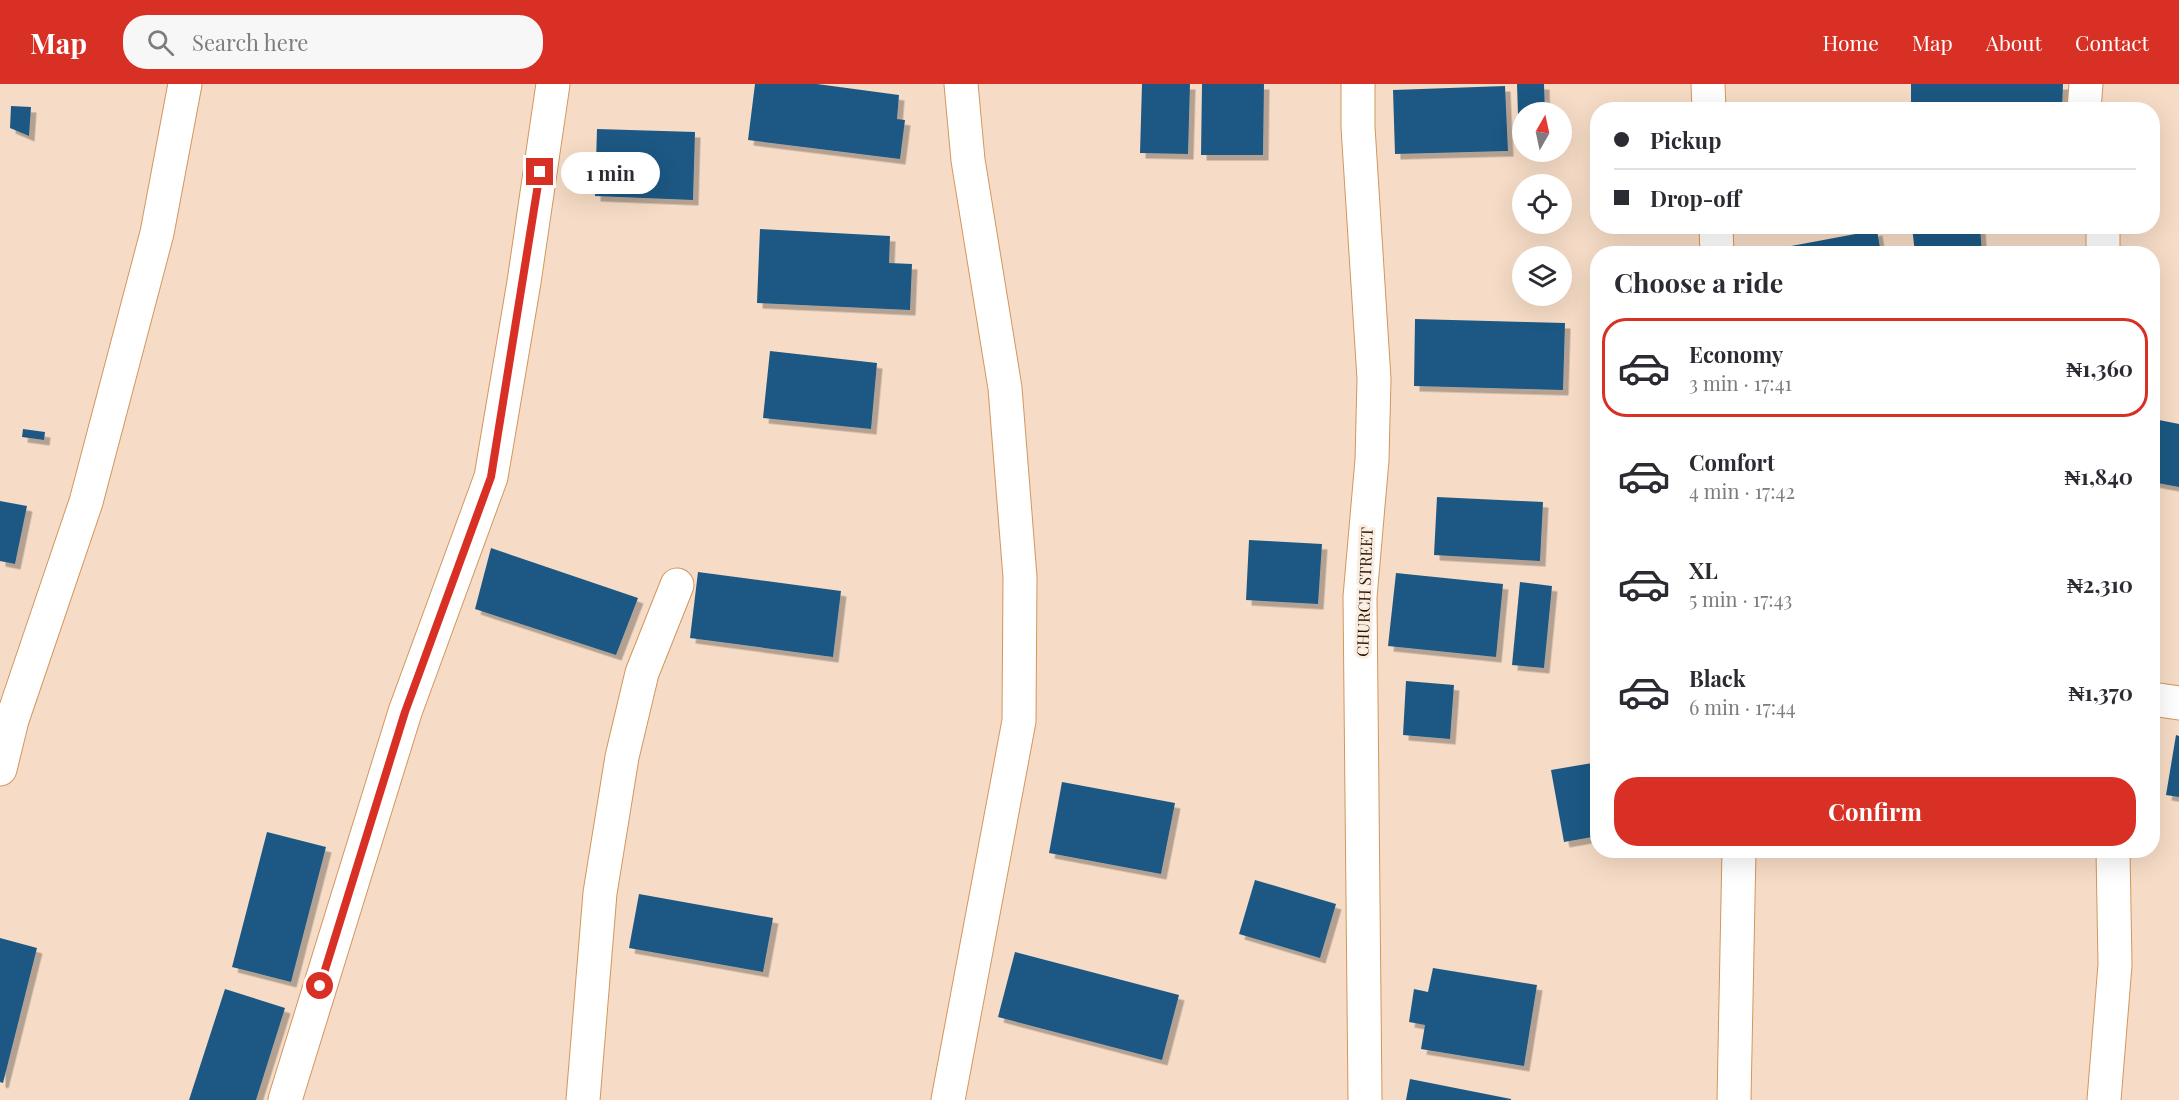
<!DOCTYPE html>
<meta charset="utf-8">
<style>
body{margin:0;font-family:"Playfair Display",serif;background:#f7f7f7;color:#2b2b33;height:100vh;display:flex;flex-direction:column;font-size:22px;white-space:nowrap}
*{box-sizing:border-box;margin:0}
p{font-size:20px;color:#7c7c81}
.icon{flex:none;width:33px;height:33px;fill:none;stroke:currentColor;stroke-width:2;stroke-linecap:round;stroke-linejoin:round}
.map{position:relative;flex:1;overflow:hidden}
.sheet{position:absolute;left:1590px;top:162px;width:570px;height:612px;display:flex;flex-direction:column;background:#fff;border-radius:24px;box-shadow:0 6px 24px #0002}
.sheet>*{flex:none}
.guide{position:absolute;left:1590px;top:18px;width:570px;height:132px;border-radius:24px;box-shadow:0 6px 24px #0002;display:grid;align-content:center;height:132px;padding:0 24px;background:#fff}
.needle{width:39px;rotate:9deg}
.fabs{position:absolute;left:1512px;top:18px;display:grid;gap:12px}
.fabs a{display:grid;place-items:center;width:60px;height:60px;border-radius:50%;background:#fff;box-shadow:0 6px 24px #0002;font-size:30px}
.end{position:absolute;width:27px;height:27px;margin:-14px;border:8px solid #d93025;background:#fff;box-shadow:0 0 0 3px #fff}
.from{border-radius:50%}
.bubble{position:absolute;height:42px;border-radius:21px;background:#fff;box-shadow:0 6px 24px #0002;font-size:20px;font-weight:700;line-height:42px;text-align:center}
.guide b{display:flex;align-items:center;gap:21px;height:57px;font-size:22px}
.guide b+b{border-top:2px solid #e1e1e2}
.guide i{width:15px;height:15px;background:#2b2b33}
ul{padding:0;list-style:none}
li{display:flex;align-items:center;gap:18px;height:99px;margin:0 12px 9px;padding:0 12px;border:3px solid transparent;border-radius:24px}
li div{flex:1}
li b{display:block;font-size:22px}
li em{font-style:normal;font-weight:700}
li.current{border-color:#d93025}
li>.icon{width:54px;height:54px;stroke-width:1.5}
h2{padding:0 24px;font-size:27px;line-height:72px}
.primary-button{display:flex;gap:12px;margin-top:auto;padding:12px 24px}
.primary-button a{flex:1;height:69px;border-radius:24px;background:#d93025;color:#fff;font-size:24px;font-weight:700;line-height:69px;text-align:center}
header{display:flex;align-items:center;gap:36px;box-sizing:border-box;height:84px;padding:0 30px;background:#d93025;color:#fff}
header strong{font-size:28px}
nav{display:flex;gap:33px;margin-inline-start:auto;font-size:21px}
.search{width:420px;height:54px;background:#f7f7f7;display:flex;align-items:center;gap:15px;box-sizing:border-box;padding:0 21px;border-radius:24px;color:#7c7c81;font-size:22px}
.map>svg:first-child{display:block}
.building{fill:#1d5983;filter:url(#shadow)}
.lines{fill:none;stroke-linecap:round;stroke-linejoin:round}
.minor-casing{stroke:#d2965e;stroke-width:35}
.minor{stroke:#fff;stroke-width:33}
.route{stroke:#d93025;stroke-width:8}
.labels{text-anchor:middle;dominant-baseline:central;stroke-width:6;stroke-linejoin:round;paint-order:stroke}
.street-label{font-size:16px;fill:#2c1500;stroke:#f9ece1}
</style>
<header>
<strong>Map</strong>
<div class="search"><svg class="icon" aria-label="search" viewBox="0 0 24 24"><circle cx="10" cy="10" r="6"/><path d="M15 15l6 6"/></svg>Search here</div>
<nav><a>Home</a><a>Map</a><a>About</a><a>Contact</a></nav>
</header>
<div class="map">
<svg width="2179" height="1016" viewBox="0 0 2179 1016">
<defs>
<filter id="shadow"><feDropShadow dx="5.5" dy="5.5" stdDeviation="0" flood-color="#0004"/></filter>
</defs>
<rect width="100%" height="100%" fill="#f6dcc6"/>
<!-- building -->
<path class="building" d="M755 0H817L899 11 897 35 905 36 900 75 748 56Z
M1142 0H1190L1188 70 1140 69Z
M1202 0H1264L1263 71H1201Z
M1517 0H1544L1545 28H1522V62H1519Z
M1911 0H2063L2062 26H1911Z
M1505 2 1508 67 1395 70 1393 6Z
M11 22 31 23 29 52 10 44Z
M597 45 695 48 693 116 595 112Z
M1912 142H1980L1982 170H1915Z
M760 145 890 152 889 179 912 180 910 226 757 219Z
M1877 146 1881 170H1759V168Z
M1415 235 1565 239 1563 306 1414 302Z
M770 267 877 279 871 345 763 334Z
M2159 336 2179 340V403L2152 398V370Z
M23 345 45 348 44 356 22 353Z
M1437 413 1543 418 1540 477 1434 471Z
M0 417 27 422 15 480 0 477Z
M1249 456 1322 460 1318 520 1246 516Z
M491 464 638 514 616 571 475 525Z
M698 488 841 507 833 573 690 554Z
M1396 489 1503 500 1496 573 1388 562Z
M1520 498 1552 502 1544 584 1512 581Z
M1406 597 1454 601 1450 655 1403 651Z
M2176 651 2179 652V713L2166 711Z
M1598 678V752L1564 758 1551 686Z
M1062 698 1175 719 1161 790 1049 769Z
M267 748 326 763 291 898 232 883Z
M1255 796 1336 820 1320 874 1239 850Z
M639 810 773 834 763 888 629 864Z
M0 854 37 864 3 999 0 998Z
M1015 868 1179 911 1162 976 998 933Z
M1433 884 1537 901 1524 982 1421 965 1425 941 1409 938 1414 905 1428 908Z
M225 905 285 924 256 1016H189Z
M1410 995 1511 1015V1016H1406Z"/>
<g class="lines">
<defs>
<path id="minor" d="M1358 0V43L1374 295 1372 376 1360 513 1365 1016
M1708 0 1709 26
M2084 26 2086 0
M1716 142 1717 170
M2103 170V142
M2152 615 2179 619
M0 685 12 636 86 418 157 149 185 0
M285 1016 405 628 491 393 524 198 553 0
M583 1016 600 809 622 673 642 589 677 501
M948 1016 1019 637 1020 493 1005 304 968 76 961 0
M1734 1016 1739 766
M2104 1016 2115 881 2113 766"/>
</defs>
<!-- minor casing -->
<use href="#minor" class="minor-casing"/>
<!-- minor -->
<use href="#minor" class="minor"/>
</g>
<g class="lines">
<!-- route -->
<path class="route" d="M320 902 405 628 491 393 540 88"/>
</g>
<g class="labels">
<!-- street labels -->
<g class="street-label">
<text transform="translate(1364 508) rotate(-88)">CHURCH STREET</text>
</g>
</g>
</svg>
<div class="fabs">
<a><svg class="needle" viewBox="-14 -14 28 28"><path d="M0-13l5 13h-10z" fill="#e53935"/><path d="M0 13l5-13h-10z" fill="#7c7c81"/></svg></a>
<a><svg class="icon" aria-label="locate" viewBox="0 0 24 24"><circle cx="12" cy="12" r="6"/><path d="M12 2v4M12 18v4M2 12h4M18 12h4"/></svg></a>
<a><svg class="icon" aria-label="layers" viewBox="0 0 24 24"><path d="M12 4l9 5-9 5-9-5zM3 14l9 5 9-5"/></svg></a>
</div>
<i class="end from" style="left:320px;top:902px"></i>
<i class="end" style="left:540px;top:88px"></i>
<div class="bubble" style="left:561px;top:68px;width:99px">1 min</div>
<div class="guide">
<b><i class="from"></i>Pickup</b>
<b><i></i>Drop-off</b>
</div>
<section class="sheet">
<h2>Choose a ride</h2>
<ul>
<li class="current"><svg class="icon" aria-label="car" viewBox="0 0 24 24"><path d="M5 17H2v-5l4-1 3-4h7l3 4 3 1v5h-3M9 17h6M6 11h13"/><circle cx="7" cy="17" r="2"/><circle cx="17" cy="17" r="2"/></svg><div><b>Economy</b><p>3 min · 17:41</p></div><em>₦1,360</em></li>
<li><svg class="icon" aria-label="car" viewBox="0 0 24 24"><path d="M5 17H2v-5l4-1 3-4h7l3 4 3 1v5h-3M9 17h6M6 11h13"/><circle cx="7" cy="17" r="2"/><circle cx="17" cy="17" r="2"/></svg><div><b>Comfort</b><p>4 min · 17:42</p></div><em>₦1,840</em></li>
<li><svg class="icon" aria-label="car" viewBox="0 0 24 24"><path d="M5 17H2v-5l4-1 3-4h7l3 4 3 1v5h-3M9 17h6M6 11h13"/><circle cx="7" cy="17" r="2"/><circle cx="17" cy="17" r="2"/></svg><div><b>XL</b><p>5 min · 17:43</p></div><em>₦2,310</em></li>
<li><svg class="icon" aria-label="car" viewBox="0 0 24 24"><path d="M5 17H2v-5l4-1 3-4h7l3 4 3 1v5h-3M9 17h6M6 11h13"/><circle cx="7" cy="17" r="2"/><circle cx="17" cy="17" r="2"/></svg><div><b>Black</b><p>6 min · 17:44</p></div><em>₦1,370</em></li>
</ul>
<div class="primary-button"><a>Confirm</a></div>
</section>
</div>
